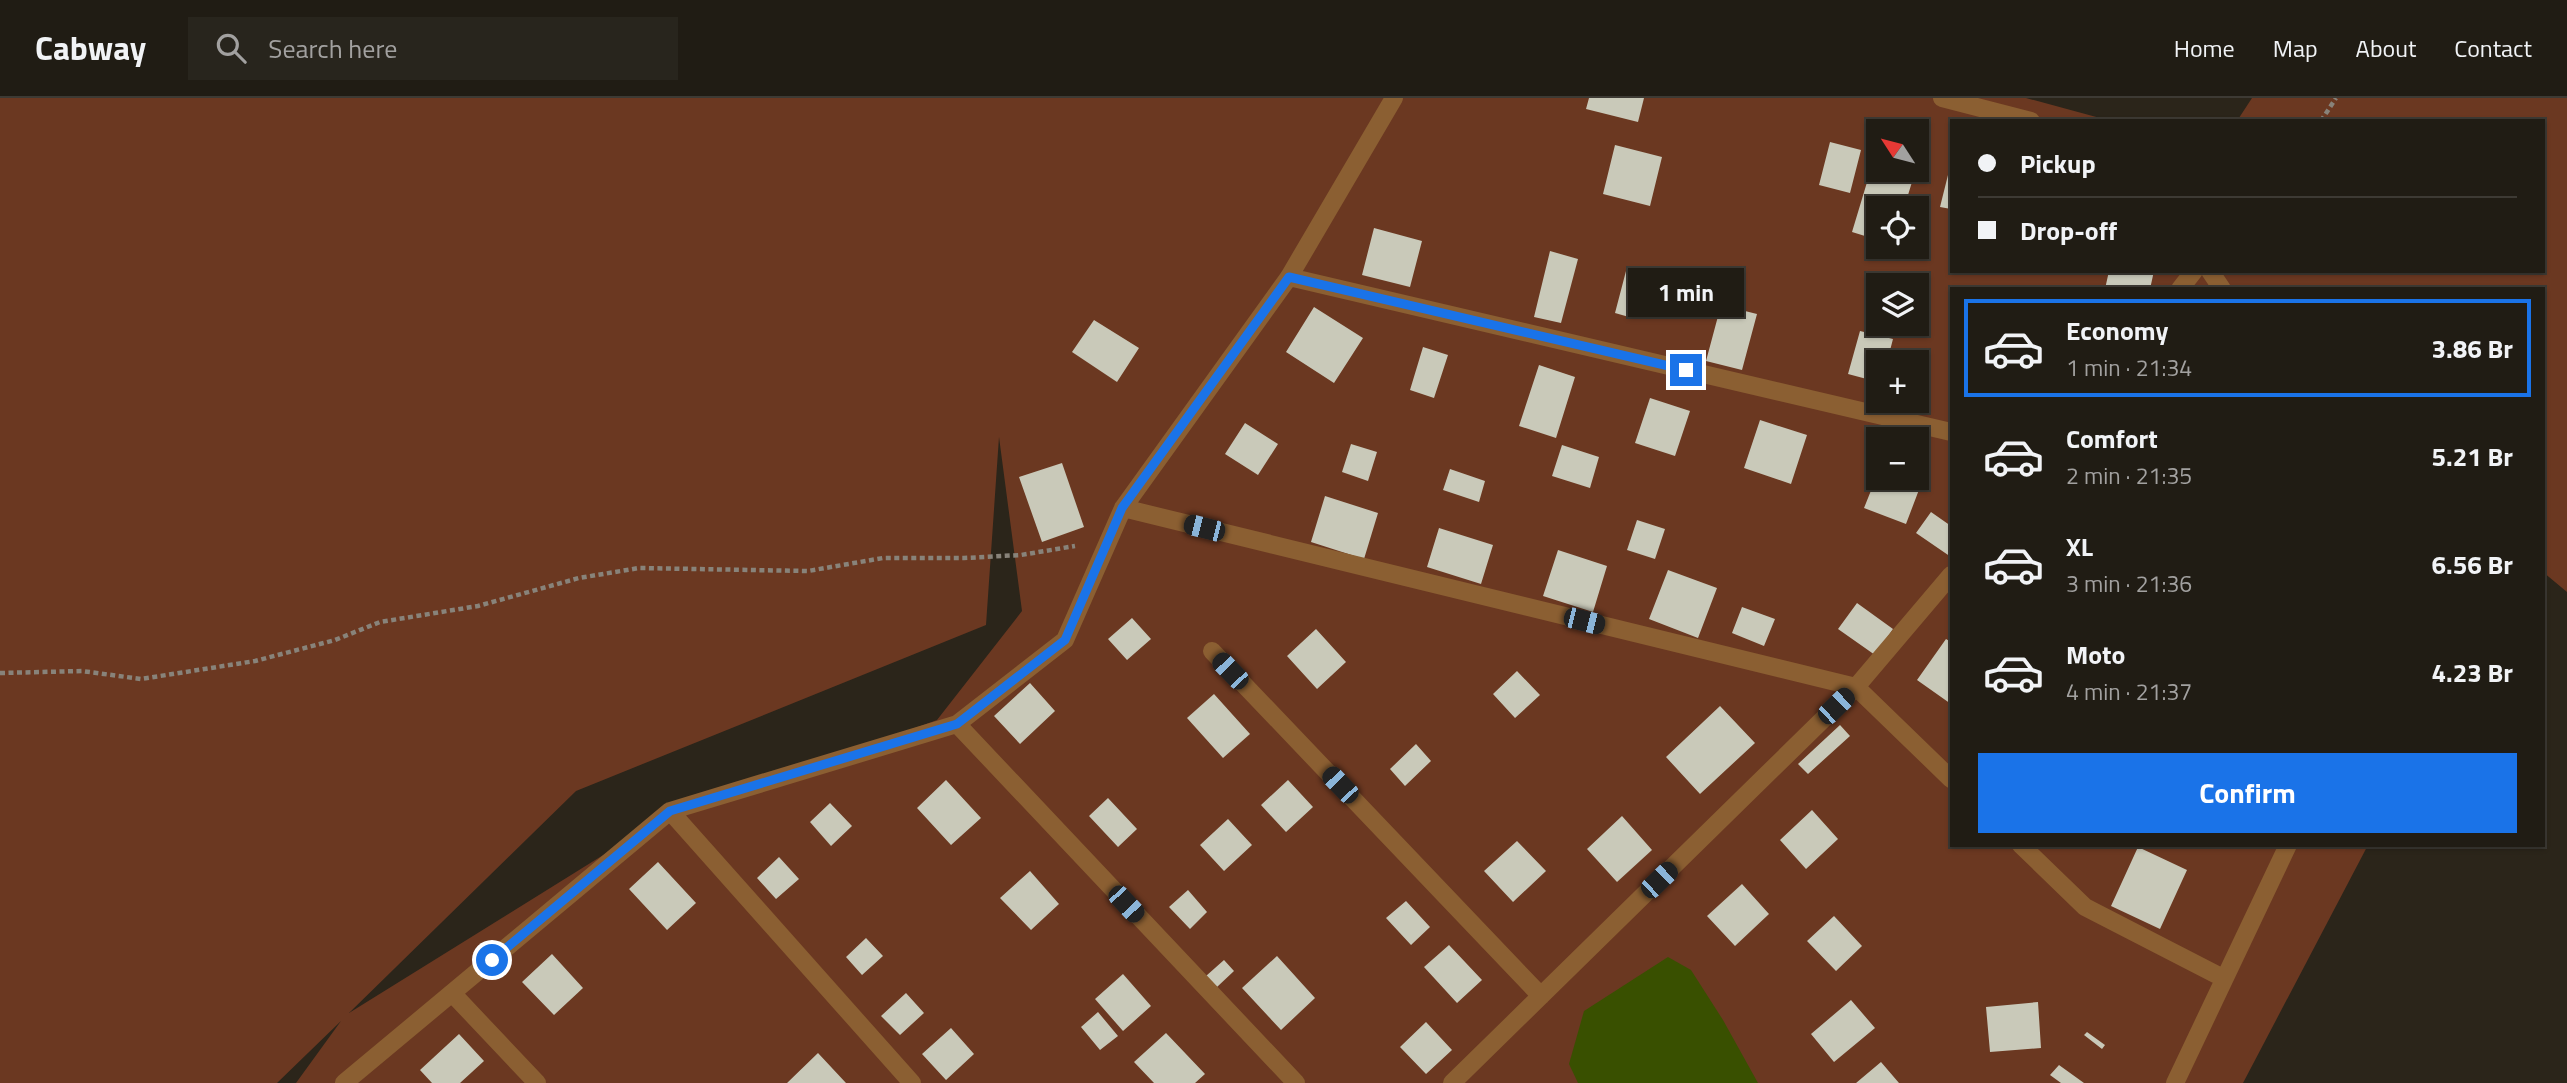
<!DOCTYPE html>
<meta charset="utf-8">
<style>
body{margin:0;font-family:"Titillium Web",sans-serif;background:#28251d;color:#f1f3f6;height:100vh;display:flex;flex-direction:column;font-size:26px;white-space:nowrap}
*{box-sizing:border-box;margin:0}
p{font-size:23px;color:#a2a1a0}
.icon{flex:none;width:38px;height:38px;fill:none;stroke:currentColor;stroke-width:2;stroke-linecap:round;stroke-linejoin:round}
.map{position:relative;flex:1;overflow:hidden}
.panel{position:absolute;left:1950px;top:189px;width:595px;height:560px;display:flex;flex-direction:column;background:#201c14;border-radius:0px;box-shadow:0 2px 5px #0004,0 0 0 2px #3d3a34}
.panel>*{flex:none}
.guide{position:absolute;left:1950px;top:21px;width:595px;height:154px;border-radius:0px;box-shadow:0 2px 5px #0004,0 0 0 2px #3d3a34;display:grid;align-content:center;height:154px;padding:0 28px;background:#201c14}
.needle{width:46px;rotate:306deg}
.controls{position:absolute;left:1866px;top:21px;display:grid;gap:14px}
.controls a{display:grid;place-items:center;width:63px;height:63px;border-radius:0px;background:#201c14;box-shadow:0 2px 5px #0004,0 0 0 2px #3d3a34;font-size:35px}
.end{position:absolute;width:32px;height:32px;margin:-16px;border:9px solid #1a73e8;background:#fff;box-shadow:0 0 0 4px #fff}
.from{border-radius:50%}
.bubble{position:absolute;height:49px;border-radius:0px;background:#201c14;box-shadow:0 2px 5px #0004,0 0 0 2px #3d3a34;font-size:23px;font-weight:700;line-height:49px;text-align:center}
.car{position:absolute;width:21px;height:42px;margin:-21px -10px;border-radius:9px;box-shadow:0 0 5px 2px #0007;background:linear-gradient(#222 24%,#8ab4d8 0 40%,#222 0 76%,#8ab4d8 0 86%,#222 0)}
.guide b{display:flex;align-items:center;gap:24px;height:66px;font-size:26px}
.guide b+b{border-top:2px solid #3d3a34}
.guide i{width:18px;height:18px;background:#f1f3f6}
ul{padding:12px 0 0;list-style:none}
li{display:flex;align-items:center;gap:21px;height:98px;margin:0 14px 10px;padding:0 14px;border:4px solid transparent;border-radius:0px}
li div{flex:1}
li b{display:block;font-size:26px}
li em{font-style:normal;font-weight:700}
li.active{border-color:#1a73e8}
li>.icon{width:63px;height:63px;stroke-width:1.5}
.button{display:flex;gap:14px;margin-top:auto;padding:14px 28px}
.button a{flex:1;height:80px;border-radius:0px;background:#1a73e8;color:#fff;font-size:28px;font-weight:700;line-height:80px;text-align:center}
header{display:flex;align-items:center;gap:42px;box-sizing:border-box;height:98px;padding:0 35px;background:#201c14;border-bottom:2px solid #3d3a34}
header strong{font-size:33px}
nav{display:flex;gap:38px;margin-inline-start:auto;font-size:24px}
.search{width:490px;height:63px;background:#28251d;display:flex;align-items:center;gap:18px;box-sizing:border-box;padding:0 24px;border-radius:0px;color:#a2a1a0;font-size:26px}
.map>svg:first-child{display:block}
.green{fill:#6b3821;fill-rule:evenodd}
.water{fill:#395000}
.building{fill:#c9c9b9}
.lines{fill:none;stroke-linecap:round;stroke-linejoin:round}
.path{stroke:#88837a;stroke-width:4.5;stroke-dasharray:5 3.5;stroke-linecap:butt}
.minor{stroke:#8b5f32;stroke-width:18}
.route{stroke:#1a73e8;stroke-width:9}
</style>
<header>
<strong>Cabway</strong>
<div class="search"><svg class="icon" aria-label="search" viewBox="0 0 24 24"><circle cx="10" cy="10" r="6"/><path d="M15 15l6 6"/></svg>Search here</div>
<nav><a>Home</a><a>Map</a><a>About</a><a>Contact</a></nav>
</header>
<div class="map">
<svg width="2567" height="985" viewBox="0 0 2567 985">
<rect width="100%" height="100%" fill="#2b251a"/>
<!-- green -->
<path class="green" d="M0 0H2026L2111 23H1951V173H2543V23H2237L2252 0H2567V494L2543 474V191H1951V747H2368L2243 985H296L341 923 277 985H0ZM1878 33H1916V72H1878ZM1878 110H1916V149H1878ZM1878 187H1916V226H1878ZM1878 264H1916V303H1878ZM999 339 1022 513 937 622 653 726 349 915 576 693 986 527ZM1878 341H1916V380H1878Z"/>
<!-- water -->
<path class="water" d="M1668 859 1691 872 1723 922 1758 985H1578L1569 966 1584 913Z"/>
<!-- building -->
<path class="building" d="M1589 0H1644L1638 24 1586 11Z
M1830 44 1861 52 1850 95 1819 87Z
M1615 47 1662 59 1650 108 1603 96Z
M1950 69H1951V111L1940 109Z
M1871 71 1912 84 1904 110H1878V142L1852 134Z
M1374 130 1422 143 1410 189 1362 177Z
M1550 153 1578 161 1561 225 1534 219Z
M1626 173 1647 179 1636 221 1615 215Z
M2109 173H2154L2150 191H2105Z
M1721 207 1757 216 1742 272 1706 263Z
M1314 209 1363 240 1334 285 1286 254Z
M1094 222 1139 250 1117 284 1072 254Z
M1860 233 1893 241 1887 264H1878V284L1848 276Z
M1423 249 1448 257 1434 300 1410 292Z
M1539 267 1575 279 1556 340 1519 328Z
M1650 300 1690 313 1675 358 1635 345Z
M1760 322 1807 337 1791 386 1744 370Z
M1245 325 1278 346 1258 377 1225 356Z
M1351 346 1377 354 1368 383 1342 374Z
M1562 347 1599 359 1590 390 1552 378Z
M1916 364 1928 368 1906 426 1864 410 1876 380H1916Z
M1062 365 1084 429 1042 444 1019 379Z
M1450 371 1485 383 1479 404 1443 392Z
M1325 398 1378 415 1364 461 1311 444Z
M1931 414 1951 428V459L1916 435Z
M1637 422 1665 431 1655 461 1627 452Z
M1439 430 1493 447 1481 486 1427 469Z
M1558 452 1607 468 1593 514 1543 498Z
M1668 472 1717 490 1698 540 1649 521Z
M1857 505 1893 531 1875 557 1838 531Z
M1742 509 1775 521 1764 548 1732 535Z
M1132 520 1151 541 1127 562 1108 541Z
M1316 531 1346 564 1317 591 1287 558Z
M1946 541 1951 544V606L1917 582Z
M1517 573 1540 597 1515 620 1493 596Z
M1030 585 1055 613 1020 646 994 618Z
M1214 596 1250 636 1223 660 1187 620Z
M1720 608 1755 645 1700 696 1666 659Z
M1840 627 1850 638 1808 676 1798 666Z
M1416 646 1431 663 1405 688 1390 671Z
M946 682 981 720 951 747 917 710Z
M1288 682 1313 709 1286 734 1261 707Z
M1108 700 1137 731 1118 749 1089 718Z
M830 705 852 728 831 748 810 724Z
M1812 712 1838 741 1806 771 1780 742Z
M1622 718 1652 752 1617 784 1587 751Z
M1228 721 1252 747 1224 773 1200 747Z
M1517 743 1546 773 1513 804 1484 773Z
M2138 749 2187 772 2160 831 2111 808Z
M779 759 799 781 776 801 757 780Z
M658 764 696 805 667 832 629 791Z
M1030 773 1059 806 1031 832 1000 800Z
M1742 786 1769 816 1735 848 1707 818Z
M1188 792 1207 814 1190 831 1169 809Z
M1406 803 1430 829 1411 847 1386 820Z
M1834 818 1862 848 1836 873 1807 843Z
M866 840 883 858 862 877 846 859Z
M1449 847 1482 882 1457 905 1424 869Z
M552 856 583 890 554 917 522 884Z
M1277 858 1315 900 1281 932 1242 890Z
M1224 862 1234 873 1217 889 1206 878Z
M1123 876 1151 908 1123 933 1095 901Z
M906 895 924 915 900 937 881 918Z
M1851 902 1875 930 1834 964 1811 936Z
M2038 904 2041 950 1990 954 1986 909Z
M1098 914 1118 938 1100 952 1081 929Z
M1426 924 1452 952 1426 976 1400 949Z
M951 930 974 956 946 982 922 956Z
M2087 934 2105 947 2102 951 2084 937Z
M1166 935 1205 976 1195 985H1154L1134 964Z
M459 936 484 963 460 985H432L420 972Z
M818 955 846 985H787Z
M1881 964 1899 985H1856Z
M2059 967 2084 985H2061L2050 977Z"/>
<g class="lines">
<!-- path -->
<path class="path" d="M2321 23 2336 0
M0 575 82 573 141 581 255 563 335 542 380 524 478 508 579 480 639 470 808 473 883 460H964L1021 457 1075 448"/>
<!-- minor -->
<path class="minor" d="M1942 0 2031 23
M2210 173 2222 191
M1289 179 1951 334
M2180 191 2194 173
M1123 410 1856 589 1951 681
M1212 553 1541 898
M957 626 1296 985
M670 713 912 985
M2021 747 2085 809 2223 880
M452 895 537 985
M344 985 670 713 957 626 1065 542 1123 410 1289 179 1394 0
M1452 985 1856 589 1951 477
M2175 985 2288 747"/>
</g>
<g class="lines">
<!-- route -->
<path class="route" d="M492 862 670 713 957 626 1065 542 1122 410 1289 179 1686 272"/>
</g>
</svg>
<div class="controls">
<a><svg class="needle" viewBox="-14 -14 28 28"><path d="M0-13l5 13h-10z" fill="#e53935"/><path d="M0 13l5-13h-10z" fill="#a2a1a0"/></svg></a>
<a><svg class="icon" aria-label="locate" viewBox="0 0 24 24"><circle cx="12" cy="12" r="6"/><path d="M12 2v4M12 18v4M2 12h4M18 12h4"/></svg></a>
<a><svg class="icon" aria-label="layers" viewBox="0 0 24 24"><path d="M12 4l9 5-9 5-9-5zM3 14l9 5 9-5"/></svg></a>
<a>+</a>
<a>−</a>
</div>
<i class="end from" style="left:492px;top:862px"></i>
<i class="end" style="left:1686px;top:272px"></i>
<div class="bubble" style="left:1628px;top:170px;width:116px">1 min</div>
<i class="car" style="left:1204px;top:430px;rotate:284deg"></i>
<i class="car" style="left:1584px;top:523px;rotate:104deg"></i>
<i class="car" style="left:1230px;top:573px;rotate:316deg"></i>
<i class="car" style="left:1836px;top:608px;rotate:46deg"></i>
<i class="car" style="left:1340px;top:687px;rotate:316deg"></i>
<i class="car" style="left:1659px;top:782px;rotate:46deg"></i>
<i class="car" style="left:1126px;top:806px;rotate:137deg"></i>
<div class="guide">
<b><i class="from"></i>Pickup</b>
<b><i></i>Drop-off</b>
</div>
<section class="panel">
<ul>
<li class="active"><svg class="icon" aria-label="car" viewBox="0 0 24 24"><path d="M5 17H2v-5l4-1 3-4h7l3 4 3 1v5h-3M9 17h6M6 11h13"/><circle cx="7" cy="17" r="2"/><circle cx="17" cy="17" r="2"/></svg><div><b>Economy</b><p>1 min · 21:34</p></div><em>3.86 Br</em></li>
<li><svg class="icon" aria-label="car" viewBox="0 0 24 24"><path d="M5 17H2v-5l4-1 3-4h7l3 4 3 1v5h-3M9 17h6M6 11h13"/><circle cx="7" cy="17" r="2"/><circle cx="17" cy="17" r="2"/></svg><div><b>Comfort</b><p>2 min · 21:35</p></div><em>5.21 Br</em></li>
<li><svg class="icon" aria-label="car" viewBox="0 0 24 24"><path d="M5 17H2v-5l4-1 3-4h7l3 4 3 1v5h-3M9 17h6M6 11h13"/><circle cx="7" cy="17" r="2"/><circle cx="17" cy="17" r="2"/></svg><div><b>XL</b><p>3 min · 21:36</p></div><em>6.56 Br</em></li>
<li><svg class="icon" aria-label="car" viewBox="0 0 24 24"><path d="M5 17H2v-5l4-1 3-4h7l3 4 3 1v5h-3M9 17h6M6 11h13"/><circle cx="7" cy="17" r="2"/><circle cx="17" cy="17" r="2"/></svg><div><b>Moto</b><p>4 min · 21:37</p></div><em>4.23 Br</em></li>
</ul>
<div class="button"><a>Confirm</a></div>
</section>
</div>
